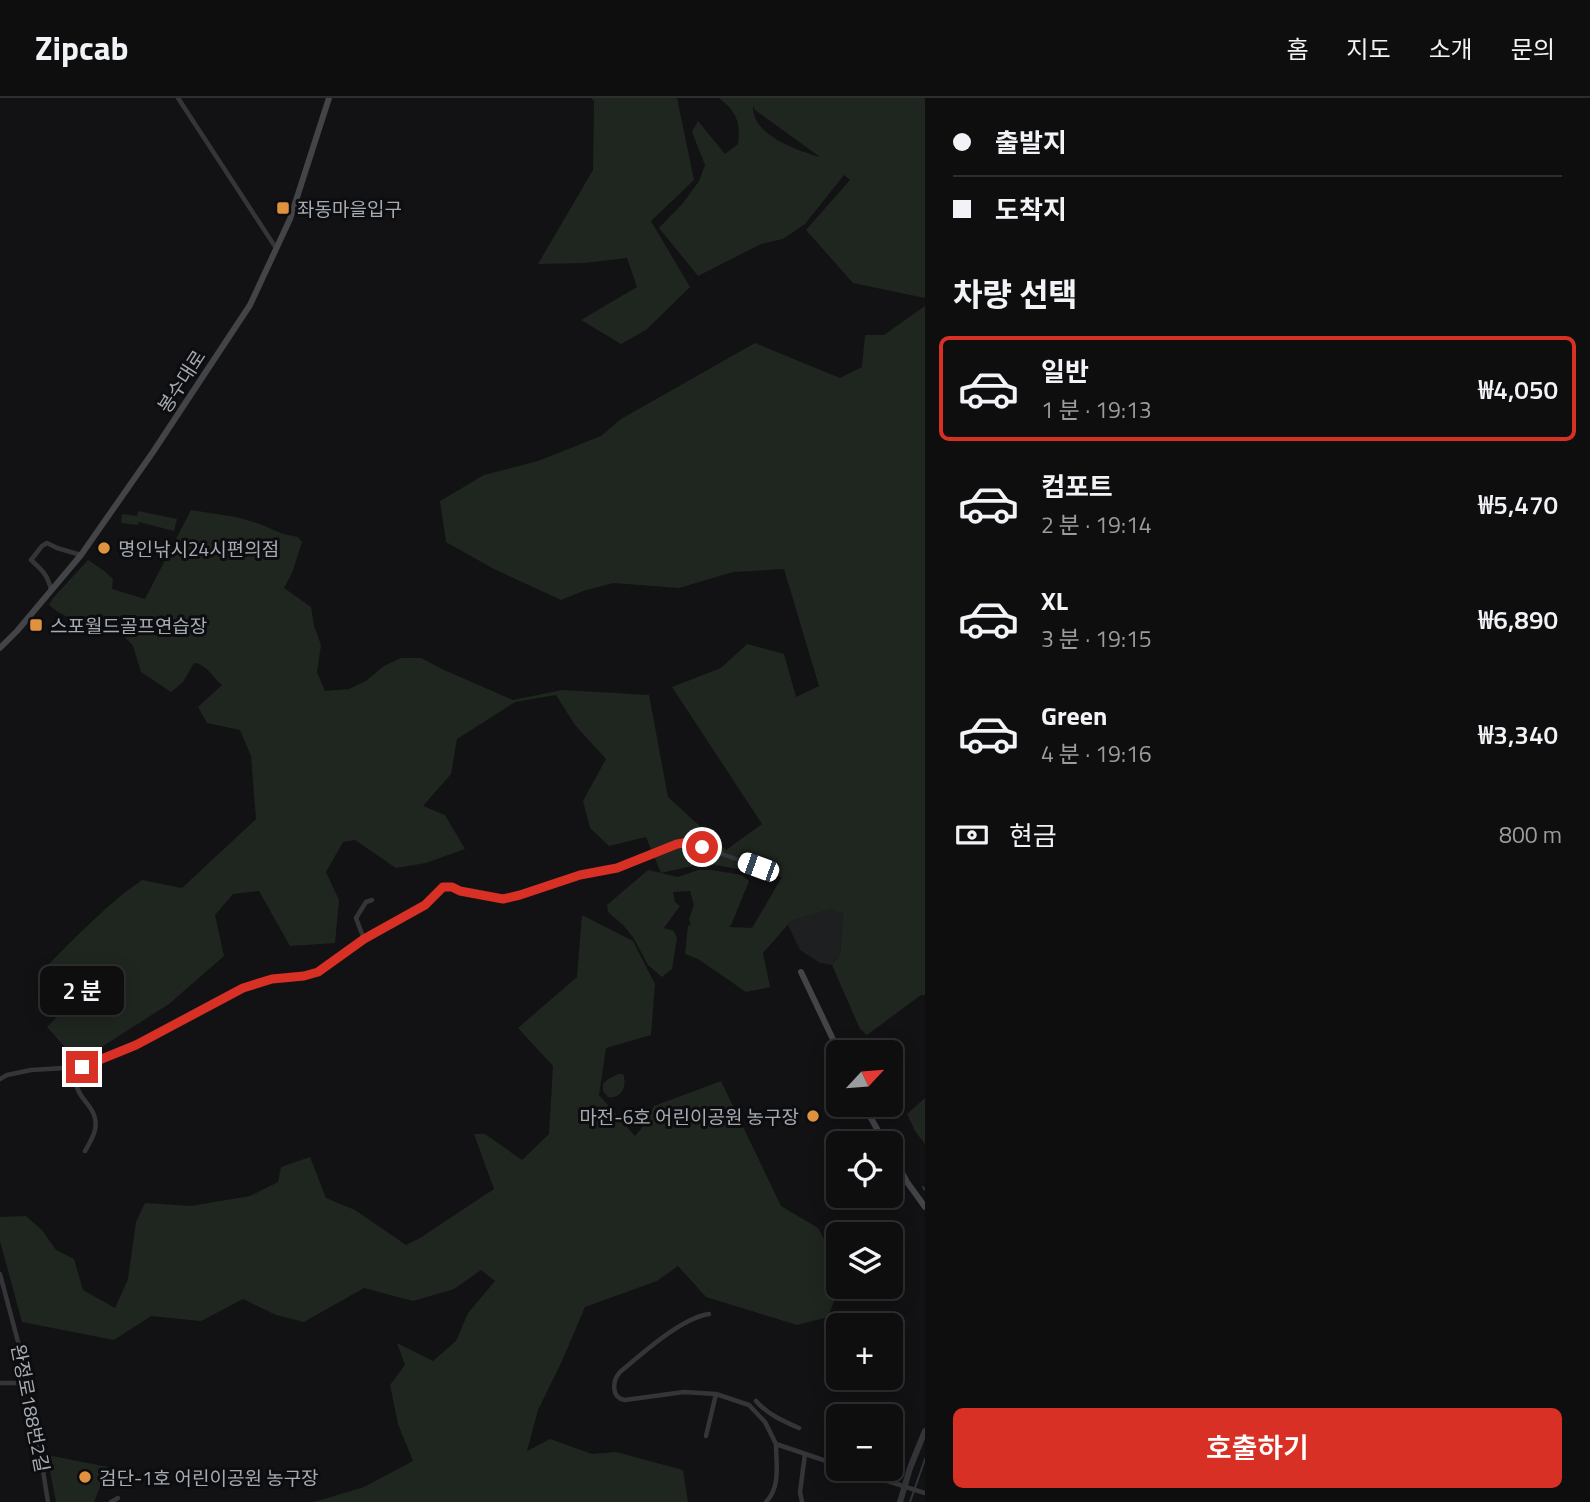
<!DOCTYPE html>
<html lang="ko">
<meta charset="utf-8">
<style>
body{margin:0;font-family:"Titillium Web","Noto Sans KR",sans-serif;background:#1c1c1d;color:#f1f3f6;height:100vh;display:flex;flex-direction:column;font-size:26px;white-space:nowrap}
*{box-sizing:border-box;margin:0}
p{font-size:23px;color:#9b9c9e}
.icon{flex:none;width:38px;height:38px;fill:none;stroke:currentColor;stroke-width:2;stroke-linecap:round;stroke-linejoin:round}
.map{position:relative;flex:1;overflow:hidden}
.drawer{display:flex;flex-direction:column;background:#0e0e0f;width:665px}
.drawer>*{flex:none}
.banner{display:grid;align-content:center;height:154px;padding:0 28px;background:#0e0e0f}
.needle{width:46px;rotate:64deg}
.tools{position:absolute;left:826px;top:942px;display:grid;gap:14px}
.tools a{display:grid;place-items:center;width:77px;height:77px;border-radius:10px;background:#0e0e0f;box-shadow:0 4px 18px #0003,0 0 0 2px #2e2e2f;font-size:35px}
.end{position:absolute;width:32px;height:32px;margin:-16px;border:9px solid #d93025;background:#fff;box-shadow:0 0 0 4px #fff}
.from{border-radius:50%}
.bubble{position:absolute;height:49px;border-radius:10px;background:#0e0e0f;box-shadow:0 4px 18px #0003,0 0 0 2px #2e2e2f;font-size:23px;font-weight:600;line-height:49px;text-align:center}
.car{position:absolute;width:21px;height:42px;margin:-21px -10px;border-radius:9px;box-shadow:0 0 5px 2px #0007;background:linear-gradient(#fff 24%,#345 0 40%,#fff 0 76%,#345 0 86%,#fff 0)}
.banner b{display:flex;align-items:center;gap:24px;height:66px;font-size:26px}
.banner b+b{border-top:2px solid #2e2e2f}
.banner i{width:18px;height:18px;background:#f1f3f6}
ul{padding:0;list-style:none}
li{display:flex;align-items:center;gap:21px;height:105px;margin:0 14px 10px;padding:0 14px;border:4px solid transparent;border-radius:10px}
li div{flex:1}
li b{display:block;font-size:26px}
li em{font-style:normal;font-weight:600}
li.current{border-color:#d93025}
li>.icon{width:63px;height:63px;stroke-width:1.5}
h2{padding:0 28px;font-size:32px;line-height:84px}
.pay{display:flex;align-items:center;gap:18px;height:77px;padding:0 28px;font-size:26px}
.pay p{margin-inline-start:auto}
.action{display:flex;gap:14px;margin-top:auto;padding:14px 28px}
.action a{flex:1;height:80px;border-radius:10px;background:#d93025;color:#fff;font-size:28px;font-weight:600;line-height:80px;text-align:center}
header{display:flex;align-items:center;gap:42px;box-sizing:border-box;height:98px;padding:0 35px;background:#0e0e0f;border-bottom:2px solid #2e2e2f}
header strong{font-size:33px}
nav{display:flex;gap:38px;margin-inline-start:auto;font-size:24px}
main{display:flex;flex:1;min-height:0}
.map>svg:first-child{display:block}
.built{fill:#1e1f20}
.green{fill:#1f261f;fill-rule:evenodd}
.lines{fill:none;stroke-linecap:round;stroke-linejoin:round}
.stream{stroke:#2d363b;stroke-width:2}
.minor{stroke:#343538;stroke-width:4.5}
.tertiary{stroke:#343538;stroke-width:6}
.secondary{stroke:#424448;stroke-width:6}
.route{stroke:#d93025;stroke-width:9}
.poi-dot{fill:#e0933e;stroke:#0d0d0f;stroke-width:2.5}
.labels{text-anchor:middle;dominant-baseline:central;stroke-width:6;stroke-linejoin:round;paint-order:stroke}
.poi-label{font-size:19px;fill:#a5abb3;stroke:#0d0d0f;text-anchor:start}
.street-label{font-size:19px;fill:#a5abb3;stroke:#0d0d0f}
</style>
<header>
<strong>Zipcab</strong>
<nav><a>홈</a><a>지도</a><a>소개</a><a>문의</a></nav>
</header>
<main>
<div class="map">
<svg width="925" height="1404" viewBox="0 0 925 1404">
<rect width="100%" height="100%" fill="#121214"/>
<!-- built -->
<path class="built" d="M831 811 843 816 840 857 832 867 820 865 800 852 788 827 792 821Z"/>
<!-- green -->
<path class="green" d="M591 0H677L694 82 651 123 690 189 646 232 621 246 581 222 637 189 627 160 584 165 538 166 593 72 594 3Z
M719 0H925V200L853 185 806 132 850 82 844 77 805 126 783 141 761 146 698 178 659 130 683 105 699 83 705 67 692 34 698 23 725 56 738 46C741 24 736 13 719 0ZM753 8 755 12 820 59C796 52 752 37 753 8Z
M925 208V897H921L867 937 860 931 832 867 840 857 843 816 831 811 792 822 763 855 770 889 746 894 698 861 685 856 688 828 691 827 689 821 694 807 690 793 673 794 675 804 680 808 664 830 674 833 677 840 672 871 662 879 648 867 633 839 623 827 608 814 607 807 648 772 678 779 698 772H712L742 777 749 783 732 825 729 829 752 830 782 779 705 765 661 775 646 739 609 748 590 730 583 703 606 661 575 627 556 597 515 604 457 641 451 676 423 708 445 717 465 751 426 765 396 770 355 742 343 744 326 774 339 802 335 845 290 848 259 793 233 796 215 817 224 858 169 906 78 964 47 929 84 892 63 889 48 867C78 837 106 807 142 782L182 790 256 721 251 658 240 632 207 625 198 609 222 587C213 580 207 566 194 565L183 584 171 594 141 574 133 548 108 520H96L85 528 58 514 49 507 53 500 88 462 103 472 113 481 112 491 145 501 191 412 236 419 260 426 283 436 298 439 302 444 292 475 284 490 311 509 314 528 321 547 317 574 325 593 349 591 366 583 384 568 401 560H421L444 572 513 602 562 592 649 597 668 699 726 752 762 726 672 589 721 570 747 546 784 556 796 599 819 588 784 471 733 474 679 490 613 485 583 493 561 502 494 471 446 444 440 403 484 377 538 363 601 338 621 321 755 245 840 280 862 269 865 237H884Z
M138 413 177 421 174 433 139 424 138 427 121 425 122 416 137 418Z
M582 817 633 843 655 886 651 937 606 950 599 997 635 1038 641 1031 654 1008 721 983 781 1108 818 1130 838 1167V1188H840L828 1219 797 1227 706 1199 678 1168 657 1183 585 1209 562 1263 538 1312 527 1353 550 1341 592 1356 616 1354 683 1372 688 1404H314L364 1389 413 1363 398 1326 390 1287 405 1267 397 1245 433 1263 456 1243 468 1215 495 1183 481 1172 454 1191 413 1203 364 1190 304 1224 276 1217 243 1201 201 1223 151 1218 114 1242 22 1224 0 1143V1119L26 1118 42 1132 56 1152 74 1161 83 1192 115 1210 128 1181 136 1124 145 1105 191 1108 250 1098 278 1084 281 1069 310 1059 326 1100 355 1112 406 1147 420 1140 494 1091 474 1036H485L522 1062 549 1036 553 968 518 930 577 879Z
M618 976H623C628 988 621 1001 608 999L603 993V986L607 982Z
M925 1000V1046L915 1033 907 1016Z
M47 1357 108 1369 94 1404H56Z"/>
<g class="lines">
<!-- stream -->
<path class="stream" d="M923 1089 925 1092
M910 1404 925 1361"/>
<!-- minor -->
<path class="minor" d="M178 0 276 150
M51 492C48 477 42 472 31 462L42 448 47 445 57 450 81 457
M364 841 356 820 366 804 372 802
M75 970C75 977 75 986 78 992 81 999 87 1005 91 1011 101 1027 93 1039 85 1053
M0 981 7 977 31 972 82 969 136 947 243 890 272 881 304 879 318 874 364 841 425 807 443 789H452L460 793 503 801 521 797 580 777 617 770 677 746 689 744 758 769
M0 1176 29 1285 48 1404
M709 1216C681 1220 642 1256 620 1274 612 1283 611 1300 625 1302L684 1294 716 1296 749 1307 765 1324 776 1346
M0 1285H29
M756 1303C767 1316 783 1323 799 1330
M706 1338 716 1296
M847 1370 925 1395
M111 1404 118 1400
M766 1404C781 1388 776 1367 776 1346L838 1367
M802 1404 800 1394 805 1356"/>
<!-- tertiary -->
<path class="tertiary" d="M900 1404 910 1370 925 1333"/>
<!-- secondary -->
<path class="secondary" d="M0 550 17 533 81 457 153 354 250 207 290 121 329 0
M801 874 839 954
M863 1006 885 1045
M891 1055 907 1084 925 1109"/>
</g>
<g class="lines">
<!-- route -->
<path class="route" d="M82 969 136 947 243 890 272 881 304 878 318 874 364 841 425 807 443 789H452L460 793 503 801 520 797 580 777 617 770 677 746 689 744 702 749"/>
</g>
<!-- markers -->
<g class="poi-dot">
<rect x="276" y="103" width="14" height="14" rx="3.5"/>
<circle cx="104" cy="450" r="7"/>
<rect x="29" y="520" width="14" height="14" rx="3.5"/>
<circle cx="813" cy="1018" r="7"/>
<circle cx="85" cy="1379" r="7"/>
</g>
<g class="labels">
<!-- poi labels -->
<g class="poi-label">
<text x="297" y="110">좌동마을입구</text>
<text x="118" y="450">명인낚시24시편의점</text>
<text x="50" y="527">스포월드골프연습장</text>
<text x="799" y="1018" text-anchor="end">마전-6호 어린이공원 농구장</text>
<text x="99" y="1379">검단-1호 어린이공원 농구장</text>
</g>
<!-- street labels -->
<g class="street-label">
<text transform="translate(181 283) rotate(-57)">봉수대로</text>
<text transform="translate(31 1310) rotate(79)">완정로188번2길</text>
</g>
</g>
</svg>
<div class="tools">
<a><svg class="needle" viewBox="-14 -14 28 28"><path d="M0-13l5 13h-10z" fill="#e53935"/><path d="M0 13l5-13h-10z" fill="#9b9c9e"/></svg></a>
<a><svg class="icon" aria-label="locate" viewBox="0 0 24 24"><circle cx="12" cy="12" r="6"/><path d="M12 2v4M12 18v4M2 12h4M18 12h4"/></svg></a>
<a><svg class="icon" aria-label="layers" viewBox="0 0 24 24"><path d="M12 4l9 5-9 5-9-5zM3 14l9 5 9-5"/></svg></a>
<a>+</a>
<a>−</a>
</div>
<i class="end from" style="left:702px;top:749px"></i>
<i class="end" style="left:82px;top:969px"></i>
<div class="bubble" style="left:40px;top:868px;width:84px">2 분</div>
<i class="car" style="left:758px;top:769px;rotate:290deg"></i>
</div>
<section class="drawer">
<div class="banner">
<b><i class="from"></i>출발지</b>
<b><i></i>도착지</b>
</div>
<h2>차량 선택</h2>
<ul>
<li class="current"><svg class="icon" aria-label="car" viewBox="0 0 24 24"><path d="M5 17H2v-5l4-1 3-4h7l3 4 3 1v5h-3M9 17h6M6 11h13"/><circle cx="7" cy="17" r="2"/><circle cx="17" cy="17" r="2"/></svg><div><b>일반</b><p>1 분 · 19:13</p></div><em>₩4,050</em></li>
<li><svg class="icon" aria-label="car" viewBox="0 0 24 24"><path d="M5 17H2v-5l4-1 3-4h7l3 4 3 1v5h-3M9 17h6M6 11h13"/><circle cx="7" cy="17" r="2"/><circle cx="17" cy="17" r="2"/></svg><div><b>컴포트</b><p>2 분 · 19:14</p></div><em>₩5,470</em></li>
<li><svg class="icon" aria-label="car" viewBox="0 0 24 24"><path d="M5 17H2v-5l4-1 3-4h7l3 4 3 1v5h-3M9 17h6M6 11h13"/><circle cx="7" cy="17" r="2"/><circle cx="17" cy="17" r="2"/></svg><div><b>XL</b><p>3 분 · 19:15</p></div><em>₩6,890</em></li>
<li><svg class="icon" aria-label="car" viewBox="0 0 24 24"><path d="M5 17H2v-5l4-1 3-4h7l3 4 3 1v5h-3M9 17h6M6 11h13"/><circle cx="7" cy="17" r="2"/><circle cx="17" cy="17" r="2"/></svg><div><b>Green</b><p>4 분 · 19:16</p></div><em>₩3,340</em></li>
</ul>
<div class="pay"><svg class="icon" aria-label="cash" viewBox="0 0 24 24"><path d="M3 7h18v10H3z"/><circle cx="12" cy="12" r="2"/></svg>현금<p>800 m</p></div>
<div class="action"><a>호출하기</a></div>
</section>
</main>
